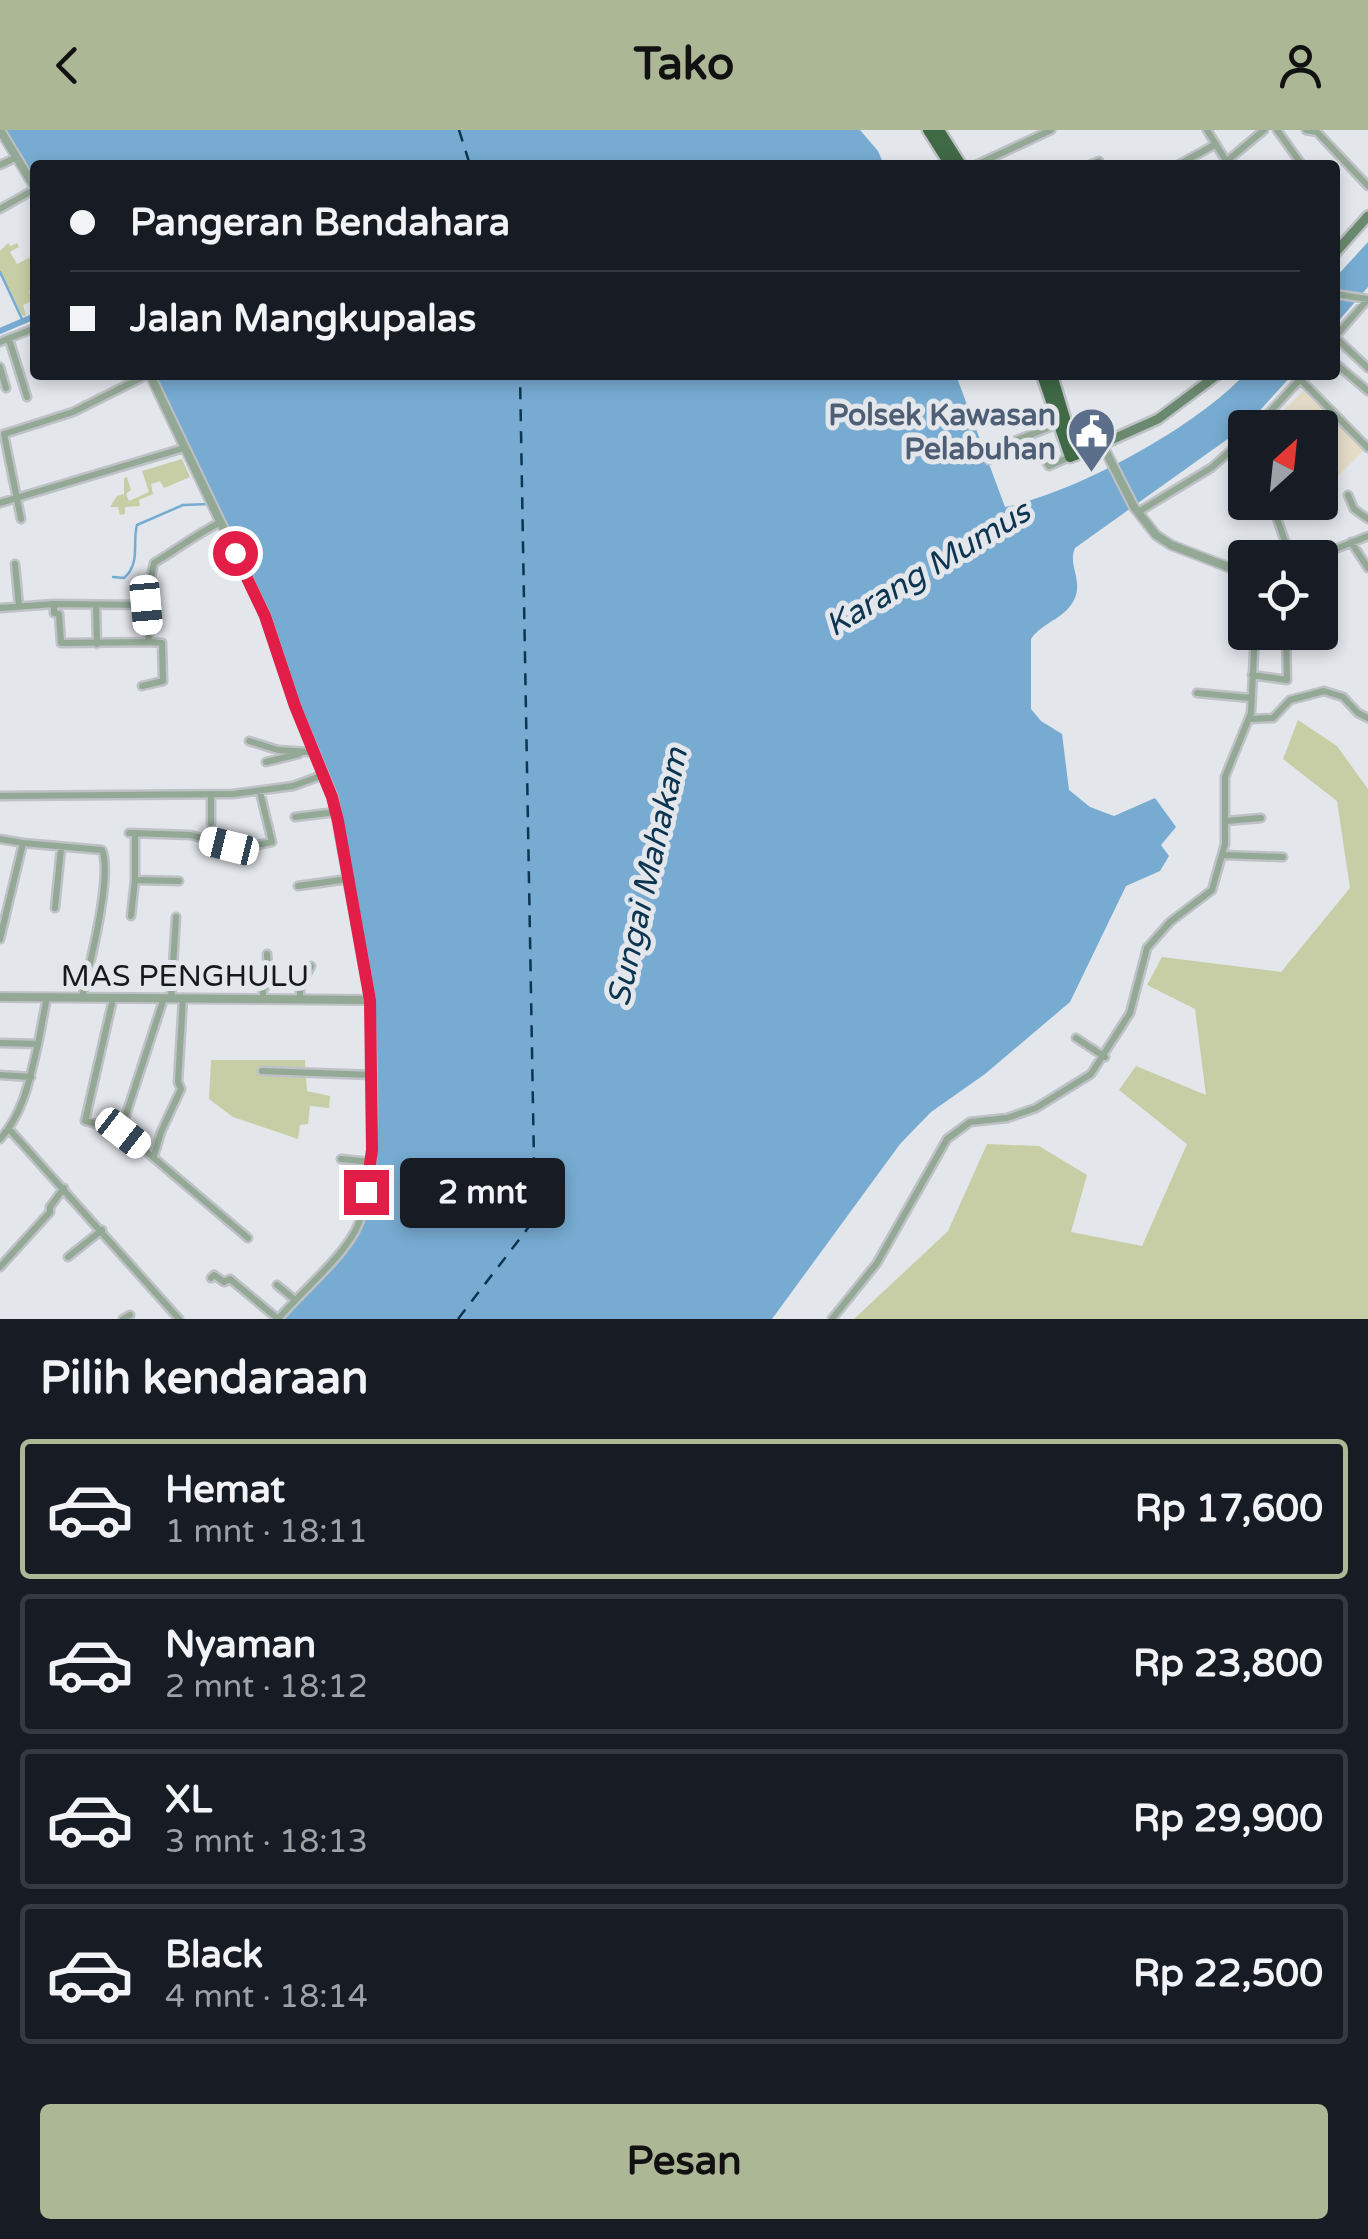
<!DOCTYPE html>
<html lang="id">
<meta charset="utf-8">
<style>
body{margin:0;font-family:"Varela Round",sans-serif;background:#242831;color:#f1f3f6;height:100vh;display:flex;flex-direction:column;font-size:38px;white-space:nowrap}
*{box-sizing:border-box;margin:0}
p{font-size:32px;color:#9ea1a6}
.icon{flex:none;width:55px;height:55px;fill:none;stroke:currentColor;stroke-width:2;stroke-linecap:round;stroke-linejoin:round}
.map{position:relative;height:1189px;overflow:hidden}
.drawer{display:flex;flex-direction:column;background:#171b24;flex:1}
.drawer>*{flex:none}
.guide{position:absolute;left:30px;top:30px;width:1310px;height:220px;border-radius:10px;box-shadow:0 5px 15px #0003;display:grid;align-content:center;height:220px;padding:0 40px;background:#171b24}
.needle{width:65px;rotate:27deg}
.controls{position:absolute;left:1228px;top:280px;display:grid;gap:20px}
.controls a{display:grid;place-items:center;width:110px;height:110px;border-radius:10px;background:#171b24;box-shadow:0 5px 15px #0003;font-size:50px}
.end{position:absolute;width:45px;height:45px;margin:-22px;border:12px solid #e11d48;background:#fff;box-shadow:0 0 0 5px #fff}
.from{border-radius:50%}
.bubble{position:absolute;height:70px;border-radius:10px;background:#171b24;box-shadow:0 5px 15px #0003;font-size:32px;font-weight:700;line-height:70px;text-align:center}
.car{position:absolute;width:30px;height:60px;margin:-30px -15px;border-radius:12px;box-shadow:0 0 8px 2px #0007;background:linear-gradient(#fff 24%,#345 0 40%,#fff 0 76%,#345 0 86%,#fff 0)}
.guide b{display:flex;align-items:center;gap:35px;height:95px;font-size:38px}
.guide b+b{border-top:2px solid #363941}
.guide i{width:25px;height:25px;background:#f1f3f6}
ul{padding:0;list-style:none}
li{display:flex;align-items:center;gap:30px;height:140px;margin:0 20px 15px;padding:0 20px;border:5px solid #363941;border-radius:10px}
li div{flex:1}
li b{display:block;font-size:38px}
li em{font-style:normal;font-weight:700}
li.selected{border-color:#abb795}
li>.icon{width:90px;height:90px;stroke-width:1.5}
h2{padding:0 40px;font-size:45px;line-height:120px}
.primary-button{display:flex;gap:20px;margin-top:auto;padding:20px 40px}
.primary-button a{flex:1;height:115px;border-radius:10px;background:#abb795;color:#111;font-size:40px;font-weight:700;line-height:115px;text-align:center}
header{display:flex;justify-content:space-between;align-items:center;height:130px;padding:0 40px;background:#abb795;color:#111;font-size:45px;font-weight:700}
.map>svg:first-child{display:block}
.education{fill:#e4dcc7}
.green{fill:#c7cea6}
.water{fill:#77abd1}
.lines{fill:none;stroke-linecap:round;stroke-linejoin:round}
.stream{stroke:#77abd1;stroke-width:2.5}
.canal{stroke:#77abd1;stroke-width:6}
.ferry{stroke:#0b3550;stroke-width:2.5;stroke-dasharray:12 10;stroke-linecap:butt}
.minor-casing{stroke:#bec1c5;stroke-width:11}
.tertiary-casing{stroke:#bec1c5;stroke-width:12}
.secondary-casing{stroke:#bec1c5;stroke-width:14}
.trunk-casing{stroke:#bec1c5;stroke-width:15}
.minor{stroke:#93a895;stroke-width:6}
.tertiary{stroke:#93a895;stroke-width:8}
.secondary{stroke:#6a896e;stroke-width:9}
.trunk{stroke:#406946;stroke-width:10}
.route{stroke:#e11d48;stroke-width:12}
.labels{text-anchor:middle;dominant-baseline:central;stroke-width:10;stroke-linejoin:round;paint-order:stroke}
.service-label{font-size:30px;font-weight:bold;fill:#4e5e75;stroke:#e3e6eb;text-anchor:end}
.street-label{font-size:30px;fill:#17181a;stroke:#e3e6eb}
.water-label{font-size:32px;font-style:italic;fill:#0b3550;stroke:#e3e6eb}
</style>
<header><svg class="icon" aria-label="back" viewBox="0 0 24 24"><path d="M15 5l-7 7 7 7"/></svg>Tako<svg class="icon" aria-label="person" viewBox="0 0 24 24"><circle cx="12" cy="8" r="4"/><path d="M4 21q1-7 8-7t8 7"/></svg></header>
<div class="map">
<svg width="1368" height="1189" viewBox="0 0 1368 1189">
<rect width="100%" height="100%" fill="#e3e6eb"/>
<!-- education -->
<path class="education" d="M1303 261 1366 318 1320 364V298H1266Z"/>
<!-- green -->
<path class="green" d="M8 113 11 116 17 113 19 117 10 122 17 134 35 125 32 135 35 159 29 161 32 171 23 175 26 186 22 185 0 141V121Z
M182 329 190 347 164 358 160 351 151 354 153 364 139 370 140 376 125 377V384L120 385 118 377H110L117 366 124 364V348L127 347 131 360 126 364 129 371 149 362 142 341Z
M1298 590 1337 616 1368 659V1189H854L948 1101 987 1014 1039 1016 1087 1045 1071 1102 1142 1116 1187 1014 1119 960 1136 936 1206 965 1195 879 1147 855 1162 827 1281 842 1350 758 1337 671 1283 629Z
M211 930H305L307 961 330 966 329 978 310 976 308 994 300 995 298 1009 233 987 209 969Z"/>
<!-- water -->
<path class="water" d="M5 0H860L878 21 884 35H35V52Z
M1368 112V157L1335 195V148Z
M151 245H956L1005 377C1077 362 1194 298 1244 245H1292L1254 287 1229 308 1075 418C1068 433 1081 448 1076 465 1069 488 1043 491 1031 509V579L1041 591 1062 604 1069 660 1090 677 1114 686 1155 668 1176 697 1161 715 1169 726 1160 741 1126 756 1070 872 985 944 931 982 900 1014 772 1189H281L360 1102 373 1028V900L370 846 334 664 300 584 267 485Z"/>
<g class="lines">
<!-- stream -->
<path class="stream" d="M0 142 23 191
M113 447 124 448C141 434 132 411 137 395L183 375 210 374"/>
<!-- canal -->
<path class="canal" d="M0 201 35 186"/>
<!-- ferry -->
<path class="ferry" d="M459 0 470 35
M458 1189 535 1089 520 245"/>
<defs>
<path id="minor" d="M1207 0 1228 34
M1277 0 1302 35
M1306 0 1317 2 1368 56
M1227 31 1264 0
M0 35 17 27
M976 35 1051 0
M1089 35 1099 31
M1178 35 1216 14
M0 79 35 59
M1335 164 1368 169
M1368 169 1335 207 1368 238
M9 209 27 267
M0 212 35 198
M1335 233 1368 261
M0 237 6 258
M1300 249 1368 318
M1255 298 1304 245
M986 322 1058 294
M989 330 1031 311 1049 336 1070 327
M1348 365 1354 379 1368 389
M1271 372 1291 428
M0 373 184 318
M1138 382 1211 338 1245 308
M21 389 4 304 73 282 147 245
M1351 412 1368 438
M1313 428 1368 406
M15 434 19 476
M1245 441 1241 442 1245 451
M1320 450 1332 483
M54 474V483L59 484 61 513 149 512 145 475 154 433C176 420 195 405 219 393
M96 475 97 514
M0 478 54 474 145 475
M1252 545 1287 550 1286 502
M142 556 163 551 162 513 149 512
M1197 563 1251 568
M1250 589 1273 588 1290 570 1324 561 1343 567 1358 583 1368 588
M249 611 278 620 308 622
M266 632 299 624
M0 666 233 664 293 656 323 645
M295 687 336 682
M1226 691 1261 688
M211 693V665
M129 703 190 705 243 718 272 712 260 662
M0 709 23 713
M1223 725 1283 727
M135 750 179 751
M298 756 348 749
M55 778 61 718
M131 786 135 750V703
M0 809 23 713 102 720C113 745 89 837 82 868
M164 868 121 1000 248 1108
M171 868 176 787
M113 869 85 991 121 1000
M263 869V859L269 853 267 824
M300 869V857L311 836
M1076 908 1105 927
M0 913 38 914 47 867
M262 941 372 945
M0 945 31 947
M9 999 179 1189
M0 1009C24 983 30 947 38 914
M154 1026 161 1002 181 959 178 952 183 868
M341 1029 370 1032
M68 1127 102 1100
M0 1137 50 1082V1077L64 1058
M211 1148 214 1145 224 1152 230 1149 278 1189C300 1163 333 1136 351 1108 383 1062 371 927 370 870
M277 1155 295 1170
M123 1189 130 1185
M832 1189 877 1133 947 1009 970 992 1007 988 1036 978 1091 944 1130 883 1147 818 1170 792 1212 760 1225 714V647L1251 583 1255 502"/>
<path id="tertiary" d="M0 0 35 58
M1102 314 1134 377 1156 405 1171 415 1241 442
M0 867 370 870 333 667 295 576 265 485 150 245"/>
<path id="secondary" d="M1335 123 1368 86
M1102 314 1158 289 1217 245"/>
<path id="trunk" d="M928 0 950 35
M939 0 961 35
M1042 245 1070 327 1102 314
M1052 245 1076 325"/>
</defs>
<!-- minor casing -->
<use href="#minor" class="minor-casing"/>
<!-- tertiary casing -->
<use href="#tertiary" class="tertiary-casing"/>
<!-- secondary casing -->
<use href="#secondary" class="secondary-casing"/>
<!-- trunk casing -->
<use href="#trunk" class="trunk-casing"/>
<!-- minor -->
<use href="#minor" class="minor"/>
<!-- tertiary -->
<use href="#tertiary" class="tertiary"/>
<!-- secondary -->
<use href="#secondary" class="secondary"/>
<!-- trunk -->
<use href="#trunk" class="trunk"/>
</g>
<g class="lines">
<!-- route -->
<path class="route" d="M235 423 265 486 295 576 332 667 338 691 370 870 372 1020 366 1062"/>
</g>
<!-- icons -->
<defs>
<symbol id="civic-pin" viewBox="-11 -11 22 30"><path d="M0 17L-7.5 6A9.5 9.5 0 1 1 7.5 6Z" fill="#5c6f8a" stroke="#e3e6eb"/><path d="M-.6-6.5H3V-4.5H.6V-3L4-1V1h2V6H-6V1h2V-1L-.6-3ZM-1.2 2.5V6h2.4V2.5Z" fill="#fff"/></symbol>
</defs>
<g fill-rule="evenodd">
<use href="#civic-pin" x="1064" y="274" width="55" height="75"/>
</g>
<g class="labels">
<!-- service labels -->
<g class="service-label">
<text x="1056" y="285">Polsek Kawasan<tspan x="1056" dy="34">Pelabuhan</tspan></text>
</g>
<!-- street labels -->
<g class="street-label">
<text x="185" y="846">MAS PENGHULU</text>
</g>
<!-- water labels -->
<g class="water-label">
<text transform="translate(928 439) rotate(-31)">Karang Mumus</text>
<text transform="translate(648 747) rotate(-77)">Sungai Mahakam</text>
</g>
</g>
</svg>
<div class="controls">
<a><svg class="needle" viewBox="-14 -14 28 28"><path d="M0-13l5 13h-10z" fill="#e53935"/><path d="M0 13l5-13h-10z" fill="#9ea1a6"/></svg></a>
<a><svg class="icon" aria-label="locate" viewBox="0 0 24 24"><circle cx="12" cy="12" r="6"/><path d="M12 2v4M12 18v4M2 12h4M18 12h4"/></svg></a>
</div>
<i class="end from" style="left:235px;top:423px"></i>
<i class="end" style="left:366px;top:1062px"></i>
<div class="bubble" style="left:400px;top:1028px;width:165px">2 mnt</div>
<i class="car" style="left:146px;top:475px;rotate:175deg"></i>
<i class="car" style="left:229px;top:716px;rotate:284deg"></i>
<i class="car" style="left:123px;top:1003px;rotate:128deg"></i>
<div class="guide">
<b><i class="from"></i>Pangeran Bendahara</b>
<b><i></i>Jalan Mangkupalas</b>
</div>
</div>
<section class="drawer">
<h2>Pilih kendaraan</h2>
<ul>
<li class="selected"><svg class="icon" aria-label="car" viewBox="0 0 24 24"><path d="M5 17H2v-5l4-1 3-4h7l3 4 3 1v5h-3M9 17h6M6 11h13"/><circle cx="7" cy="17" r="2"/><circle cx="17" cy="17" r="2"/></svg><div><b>Hemat</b><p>1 mnt · 18:11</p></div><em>Rp 17,600</em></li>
<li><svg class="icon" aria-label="car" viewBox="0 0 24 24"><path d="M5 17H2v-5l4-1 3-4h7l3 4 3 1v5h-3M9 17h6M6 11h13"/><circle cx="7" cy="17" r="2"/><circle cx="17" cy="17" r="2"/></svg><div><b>Nyaman</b><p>2 mnt · 18:12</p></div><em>Rp 23,800</em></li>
<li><svg class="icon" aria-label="car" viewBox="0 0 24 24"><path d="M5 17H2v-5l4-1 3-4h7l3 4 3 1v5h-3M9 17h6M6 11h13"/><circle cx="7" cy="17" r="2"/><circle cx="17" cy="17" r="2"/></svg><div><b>XL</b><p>3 mnt · 18:13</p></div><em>Rp 29,900</em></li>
<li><svg class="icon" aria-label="car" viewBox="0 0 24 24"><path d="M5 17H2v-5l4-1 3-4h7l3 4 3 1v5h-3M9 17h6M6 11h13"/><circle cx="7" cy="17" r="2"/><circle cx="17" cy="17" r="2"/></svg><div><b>Black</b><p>4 mnt · 18:14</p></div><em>Rp 22,500</em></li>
</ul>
<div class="primary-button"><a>Pesan</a></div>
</section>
